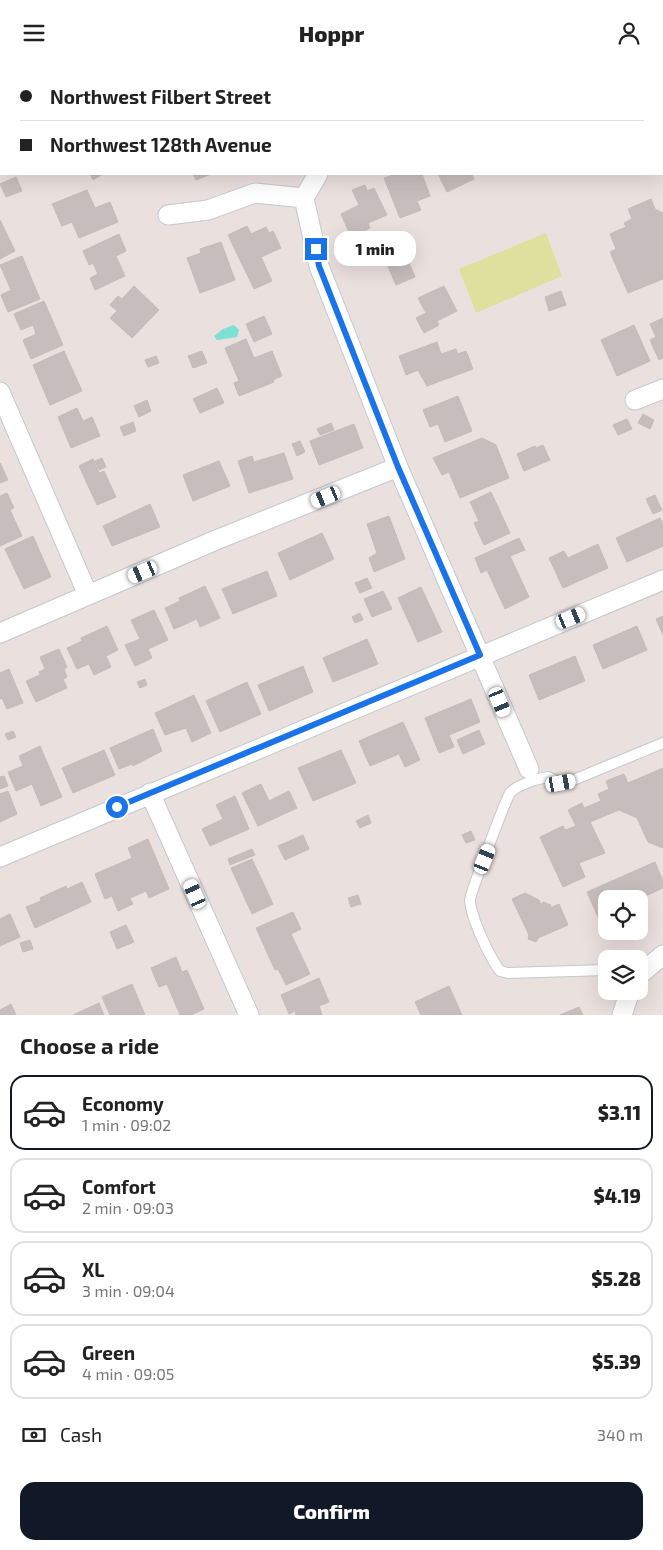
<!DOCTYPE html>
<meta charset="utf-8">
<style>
body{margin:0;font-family:"Exo 2",sans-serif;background:#f6f6f6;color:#222;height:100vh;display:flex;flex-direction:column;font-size:19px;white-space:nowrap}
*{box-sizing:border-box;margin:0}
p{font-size:16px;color:#767676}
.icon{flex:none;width:28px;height:28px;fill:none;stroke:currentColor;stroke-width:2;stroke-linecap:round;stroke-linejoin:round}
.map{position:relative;height:950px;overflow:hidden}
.panel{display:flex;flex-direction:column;background:#fff;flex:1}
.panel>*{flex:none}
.guide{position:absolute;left:0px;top:0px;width:664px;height:110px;box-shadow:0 5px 20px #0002;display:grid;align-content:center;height:110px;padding:0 20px;background:#fff}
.buttons{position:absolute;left:598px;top:825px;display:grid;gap:10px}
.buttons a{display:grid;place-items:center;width:50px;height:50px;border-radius:10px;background:#fff;box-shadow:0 5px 20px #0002;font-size:25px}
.end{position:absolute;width:22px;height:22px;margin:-11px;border:6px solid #1a73e8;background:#fff;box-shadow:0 0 0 2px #fff}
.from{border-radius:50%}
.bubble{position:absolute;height:35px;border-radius:15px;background:#fff;box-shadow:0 5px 20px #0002;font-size:16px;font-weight:800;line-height:35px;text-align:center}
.car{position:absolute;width:15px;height:30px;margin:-15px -8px;border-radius:6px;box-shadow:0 0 4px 1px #0007;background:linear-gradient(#fff 24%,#345 0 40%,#fff 0 76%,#345 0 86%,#fff 0)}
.guide b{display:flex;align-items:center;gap:18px;height:48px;font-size:19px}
.guide b+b{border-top:1px solid #e0e0e0}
.guide i{width:12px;height:12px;background:#222}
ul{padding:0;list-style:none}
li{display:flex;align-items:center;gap:15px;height:75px;margin:0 10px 8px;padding:0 10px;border:2px solid #e0e0e0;border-radius:15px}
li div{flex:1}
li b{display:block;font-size:19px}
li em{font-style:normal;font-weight:800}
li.on{border-color:#111827}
li>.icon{width:45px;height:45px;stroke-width:1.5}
h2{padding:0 20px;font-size:22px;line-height:60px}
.pay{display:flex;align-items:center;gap:12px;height:55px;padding:0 20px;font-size:19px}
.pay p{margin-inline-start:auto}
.action{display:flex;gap:10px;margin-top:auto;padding:10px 20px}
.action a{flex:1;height:58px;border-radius:15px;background:#111827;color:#fff;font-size:20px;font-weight:800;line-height:58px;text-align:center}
header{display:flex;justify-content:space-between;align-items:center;height:65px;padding:0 20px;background:#fff;font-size:22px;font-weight:800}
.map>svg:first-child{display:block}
.pitch{fill:#dee09d}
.water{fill:#7ce0d4}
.building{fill:#c6bebd;stroke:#c5bbb7}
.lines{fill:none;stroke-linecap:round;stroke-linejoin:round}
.service-casing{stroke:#c2c9cf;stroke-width:12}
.minor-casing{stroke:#c2c9cf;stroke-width:21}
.service{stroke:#fff;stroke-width:10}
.minor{stroke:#fff;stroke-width:19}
.route{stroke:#1a73e8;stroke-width:6}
</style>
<header><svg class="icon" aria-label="menu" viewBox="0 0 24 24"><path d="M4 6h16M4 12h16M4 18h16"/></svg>Hoppr<svg class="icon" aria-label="person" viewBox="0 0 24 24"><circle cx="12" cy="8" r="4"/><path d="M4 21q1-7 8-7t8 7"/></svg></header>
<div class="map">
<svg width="663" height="950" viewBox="0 0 663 950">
<rect width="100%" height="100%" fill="#eae0dd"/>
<!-- pitch -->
<path class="pitch" d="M546 168 562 211 476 248 459 204Z"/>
<!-- water -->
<path class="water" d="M234 260 239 265 237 272 217 275 214 271 223 264Z"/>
<!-- building -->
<path class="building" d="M126 0H169V1H124Z
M329 0H364V1H330Z
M379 0H422V1H380Z
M90 109H103L93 115Z
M193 109H211L196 115Z
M390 109H401L402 111 407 109H422L430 131 417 136 421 145 400 153 384 113 391 111Z
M438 109H472L474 114 447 127Z
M16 112 22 126 6 132 0 119Z
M365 120 367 126 374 123 387 150 368 158 370 163 351 172 341 149 359 140 352 125Z
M87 125 95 143 110 137 118 157 79 173 72 157 62 161 52 139Z
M651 134 655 144 663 148V214L628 228 610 187 616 184 610 169 626 162 624 158 632 154 628 144Z
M0 155 15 186 0 194Z
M247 161 251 169 266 162 269 168 273 166 281 183 261 192 272 216 254 224 228 170Z
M119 169 126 186 116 191 125 211 95 225 90 213 98 209 93 198 89 200 83 186Z
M221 177 235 215 200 228 187 193 201 188 200 184Z
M401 179 415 212 396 220 382 187Z
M22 191 40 234 8 247 1 230 11 225 0 200Z
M134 221 159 245 132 273 110 253 117 246 110 240 118 231 122 234Z
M444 221 457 246 437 256 439 260 424 268 416 253 426 248 418 233Z
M561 226 566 240 549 246 545 232Z
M44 236 63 280 31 294 23 275 36 269 33 260 21 265 14 249Z
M264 251 272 269 254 277 246 259Z
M663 253V293L659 295 650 275 656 272 650 259Z
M634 260 650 296 617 311 601 275Z
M246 274 254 293 272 286 282 311 273 315 274 317 239 331 234 318 239 316 225 283Z
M437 277 441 289 456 284 458 289 466 286 473 304 427 321 418 305 406 310 399 291Z
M64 286 82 326 50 340 33 300Z
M202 286 207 298 193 303 188 291Z
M156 291 159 298 148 302 145 295Z
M217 323 224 338 200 348 193 334Z
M458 331 472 366 445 377 438 359 430 362 423 345Z
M147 335 151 346 139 352 134 341Z
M77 343 83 356 92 352 100 371 71 383 58 352Z
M643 349 654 355 650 364 638 358Z
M627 354 632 364 618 370 613 360Z
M133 357 136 366 124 371 120 362Z
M331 358 334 365 320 370 317 364Z
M354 359 363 383 319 400 310 376Z
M482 373 496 380 509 413 460 433 449 407 442 410 433 393Z
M300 376 305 387 297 391 292 379Z
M543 380 550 395 524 406 517 389 535 381 536 383Z
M284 388 293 414 249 428 238 396 252 391 254 397Z
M102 393 106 402 99 405 95 396Z
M93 394 99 408 104 406 116 432 97 440 79 401Z
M219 396 230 421 193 436 183 410Z
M0 398 8 415 0 418Z
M491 427 510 468 484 480 474 458 479 456 470 437Z
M7 428 14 443 10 445 22 471 0 481V431Z
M655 430 662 445 653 449 646 434Z
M150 439 160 462 112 481 103 461Z
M389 451 405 494 374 507 369 493 377 488 367 459Z
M660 453 663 459V481L627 497 616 473Z
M322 468 334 494 290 515 278 488Z
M33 471 51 512 24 524 5 484Z
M519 473 525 485 510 491 529 532 505 544 487 505 481 508 475 493Z
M598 479 608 503 563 523 549 493 564 486 568 493Z
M267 506 277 531 233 549 222 524Z
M367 513 372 523 360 528 355 518Z
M205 521 220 553 200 562 197 554 174 564 165 543 180 536 179 533Z
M421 522 442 567 418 577 398 533Z
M383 526 392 544 372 552 364 534Z
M154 545 168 575 148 584 152 593 135 601 125 580 140 574 131 555Z
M360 548 363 555 355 558 352 552Z
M663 551V570L656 554Z
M107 561 118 585 106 591 111 602 94 610 89 599 77 604 67 583 82 576 81 573Z
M637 561 647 585 603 604 593 580Z
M367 574 378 599 333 617 323 593Z
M59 584 67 602 64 604 67 612 63 614 67 623 36 637 26 616 40 610 39 607 45 604 40 592Z
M575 591 585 616 539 635 529 610Z
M303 601 313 627 269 646 258 620Z
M9 604 23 638 7 644 2 633 0 634V608Z
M145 614 147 620 140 623 137 617Z
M247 617 261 649 220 667 206 636Z
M194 630 211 668 192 677 186 663 165 670 155 648Z
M471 634 480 657 449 670 454 682 439 688 425 653Z
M403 657 420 695 405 702 399 689 370 701 359 676Z
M153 664 162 686 133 701 132 699 119 704 110 683Z
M479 665 485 679 463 689 457 675Z
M13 666 16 672 8 675 5 669Z
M40 681 62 732 41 741 32 719 16 726 8 707 23 701 19 691Z
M104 685 115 710 73 728 62 703Z
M341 685 356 718 313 736 298 703Z
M663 703V783L648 777 637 753 619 745 590 757 605 788 579 798 585 812 563 822 540 772 563 761 565 765 576 761 568 745 582 738 584 743 601 736 598 729 609 724 606 716 624 709 628 718Z
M4 711 8 721 0 724V712Z
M261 719 269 736 289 726 297 743 258 761 242 728Z
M8 726 17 749 0 757V729Z
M235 731 249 764 210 781 202 764 223 754 216 740Z
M368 750 371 758 360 763 356 756Z
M471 766 475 775 466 778 462 770Z
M303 770 309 784 285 795 278 781Z
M148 774 169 824 149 833 146 826 130 833 133 839 118 846 112 831 105 834 95 809 132 793 128 783Z
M252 784 255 790 230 800 228 794Z
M252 794 273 839 252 849 231 803Z
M655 797 663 816V823L639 834H606V848L598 852 587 827Z
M82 817 91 837 35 863 26 842 41 836 40 833 66 821 67 824Z
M525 828 539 835 541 840 543 837 551 840 550 843 559 839 568 860 538 873 536 877 528 874 529 870 512 834Z
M358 830 361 839 351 842 348 833Z
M293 847 301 864 291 869 310 909 286 920 278 904 275 905 256 863Z
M10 849 20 872 0 881V854Z
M126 860 134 877 117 884 110 867Z
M30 875 33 884 23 887 20 878Z
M176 892 182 907 187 905 204 944 191 950H180L167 919 159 922 151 903Z
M319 913 329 937 319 941 322 950H296L295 946 289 949 281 930Z
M132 919 145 950H110L102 932Z
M449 921 462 950H421L415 937Z
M99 938 104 950H73Z
M11 939 16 950H0V945Z
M579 942 583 950H560Z"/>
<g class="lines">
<defs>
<path id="service" d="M531 710 534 715 548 712 561 718 571 716 663 678
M534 715C525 719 516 721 510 728 506 734 470 829 470 835 471 853 489 891 500 906L508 908 606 905"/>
<path id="minor" d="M557 1 561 0
M304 133 319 201 398 402 529 704
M304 133 318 109
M168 150 208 145 255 128 304 133
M0 327 88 530
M635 335 663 324
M0 568 216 475 398 402
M150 728 249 950
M0 792 663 515
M639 910 663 890
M622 950 630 926"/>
</defs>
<!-- service casing -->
<use href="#service" class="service-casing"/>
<!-- minor casing -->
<use href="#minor" class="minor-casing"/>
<!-- service -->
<use href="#service" class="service"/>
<!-- minor -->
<use href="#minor" class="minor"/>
</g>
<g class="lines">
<!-- route -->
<path class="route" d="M117 742 480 590 398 402 319 201 316 184"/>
</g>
</svg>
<div class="buttons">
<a><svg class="icon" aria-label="locate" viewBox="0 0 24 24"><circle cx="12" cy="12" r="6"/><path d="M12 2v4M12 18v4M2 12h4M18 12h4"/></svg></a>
<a><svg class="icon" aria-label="layers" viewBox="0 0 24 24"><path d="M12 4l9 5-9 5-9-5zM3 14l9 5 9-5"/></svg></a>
</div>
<i class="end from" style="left:117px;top:742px"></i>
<i class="end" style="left:316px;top:184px"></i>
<div class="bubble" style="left:334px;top:166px;width:82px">1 min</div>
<i class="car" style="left:326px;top:432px;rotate:248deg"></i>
<i class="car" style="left:143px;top:507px;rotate:247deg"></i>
<i class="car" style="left:571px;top:553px;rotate:68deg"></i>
<i class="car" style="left:500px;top:637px;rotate:157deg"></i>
<i class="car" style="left:561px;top:718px;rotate:80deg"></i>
<i class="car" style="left:485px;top:794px;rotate:22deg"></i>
<i class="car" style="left:195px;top:829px;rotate:336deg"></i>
<div class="guide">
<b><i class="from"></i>Northwest Filbert Street</b>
<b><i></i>Northwest 128th Avenue</b>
</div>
</div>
<section class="panel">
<h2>Choose a ride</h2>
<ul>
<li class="on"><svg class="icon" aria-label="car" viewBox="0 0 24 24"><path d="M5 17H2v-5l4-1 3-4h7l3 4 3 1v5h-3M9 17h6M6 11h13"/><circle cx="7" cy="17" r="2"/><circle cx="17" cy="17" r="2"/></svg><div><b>Economy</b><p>1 min · 09:02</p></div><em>$3.11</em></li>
<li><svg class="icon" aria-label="car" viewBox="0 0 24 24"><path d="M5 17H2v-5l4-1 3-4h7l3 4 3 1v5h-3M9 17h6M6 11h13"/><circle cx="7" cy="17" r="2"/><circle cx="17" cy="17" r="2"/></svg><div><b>Comfort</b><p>2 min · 09:03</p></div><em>$4.19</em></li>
<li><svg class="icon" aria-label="car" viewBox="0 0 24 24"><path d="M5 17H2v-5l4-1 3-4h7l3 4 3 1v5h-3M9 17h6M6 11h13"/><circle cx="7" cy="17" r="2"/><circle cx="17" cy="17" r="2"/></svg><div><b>XL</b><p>3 min · 09:04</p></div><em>$5.28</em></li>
<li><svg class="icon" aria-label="car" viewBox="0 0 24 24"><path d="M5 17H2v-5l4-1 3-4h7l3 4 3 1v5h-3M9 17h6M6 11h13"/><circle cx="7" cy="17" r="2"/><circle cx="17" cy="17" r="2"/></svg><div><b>Green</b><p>4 min · 09:05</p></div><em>$5.39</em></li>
</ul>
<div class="pay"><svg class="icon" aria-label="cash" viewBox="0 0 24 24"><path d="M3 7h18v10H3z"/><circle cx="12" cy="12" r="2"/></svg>Cash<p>340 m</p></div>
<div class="action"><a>Confirm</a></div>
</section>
